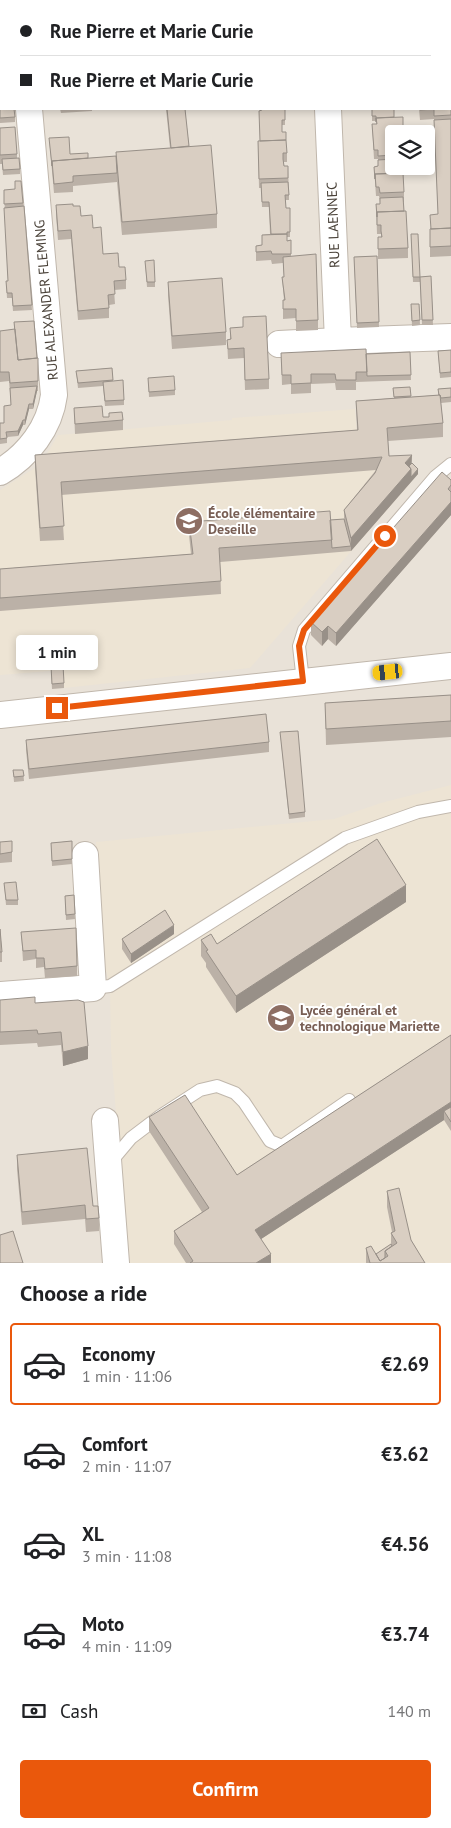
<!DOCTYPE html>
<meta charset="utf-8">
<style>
body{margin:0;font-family:"PT Sans",sans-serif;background:#f6f6f6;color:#202124;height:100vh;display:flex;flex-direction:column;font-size:19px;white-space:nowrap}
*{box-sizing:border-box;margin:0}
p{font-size:16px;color:#757577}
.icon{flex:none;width:28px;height:28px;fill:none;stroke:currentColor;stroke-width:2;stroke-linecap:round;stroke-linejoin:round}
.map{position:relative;height:1263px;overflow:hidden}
.side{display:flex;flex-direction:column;background:#fff;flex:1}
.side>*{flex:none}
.guide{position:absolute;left:0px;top:0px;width:451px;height:110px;box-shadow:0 2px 8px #0003;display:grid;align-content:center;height:110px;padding:0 20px;background:#fff}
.buttons{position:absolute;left:385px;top:125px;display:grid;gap:10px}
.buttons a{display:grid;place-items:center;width:50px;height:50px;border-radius:5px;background:#fff;box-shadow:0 2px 8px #0003;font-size:25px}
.end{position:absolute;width:22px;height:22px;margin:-11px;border:6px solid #ea580c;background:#fff;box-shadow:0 0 0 2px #fff}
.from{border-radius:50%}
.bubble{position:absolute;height:35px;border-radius:5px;background:#fff;box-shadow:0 2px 8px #0003;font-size:16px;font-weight:700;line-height:35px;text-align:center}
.car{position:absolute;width:15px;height:30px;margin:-15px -8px;border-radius:6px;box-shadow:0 0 4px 1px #0007;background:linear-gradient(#f5c518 24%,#345 0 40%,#f5c518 0 76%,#345 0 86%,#f5c518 0)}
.guide b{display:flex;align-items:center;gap:18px;height:48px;font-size:19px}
.guide b+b{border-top:1px solid #e0e0e0}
.guide i{width:12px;height:12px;background:#202124}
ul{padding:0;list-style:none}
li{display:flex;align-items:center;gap:15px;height:82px;margin:0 10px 8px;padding:0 10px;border:2px solid transparent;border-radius:5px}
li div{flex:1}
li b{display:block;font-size:19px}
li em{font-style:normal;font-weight:700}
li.on{border-color:#ea580c}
li>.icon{width:45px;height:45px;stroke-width:1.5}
h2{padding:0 20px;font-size:22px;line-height:60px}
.pay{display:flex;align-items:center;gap:12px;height:55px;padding:0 20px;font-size:19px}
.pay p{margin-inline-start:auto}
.button{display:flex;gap:10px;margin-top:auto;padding:10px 20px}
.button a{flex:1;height:58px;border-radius:5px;background:#ea580c;color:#fff;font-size:20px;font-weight:700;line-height:58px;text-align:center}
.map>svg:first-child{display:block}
.residential{fill:#e9e2d8;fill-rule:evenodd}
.education{fill:#ede4d4}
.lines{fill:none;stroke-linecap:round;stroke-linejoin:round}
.service-casing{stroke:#c0b7ac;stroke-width:14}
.minor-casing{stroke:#c0b7ac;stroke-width:28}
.service{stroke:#fff;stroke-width:12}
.minor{stroke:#fff;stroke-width:26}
.wall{fill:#bbb1a7}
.shaded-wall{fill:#989088}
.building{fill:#d9cec2;stroke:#989088}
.route{stroke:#ea580c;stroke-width:6}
.labels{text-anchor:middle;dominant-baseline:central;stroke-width:4;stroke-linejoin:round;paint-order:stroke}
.street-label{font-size:14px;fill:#494138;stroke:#fff}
.education-label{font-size:14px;font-weight:bold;fill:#785e54;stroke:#fff;text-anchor:start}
</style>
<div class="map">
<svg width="451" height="1263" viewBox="0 0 451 1263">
<rect width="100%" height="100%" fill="#f5f0ea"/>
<!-- residential -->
<path class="residential" d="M0 0H451V1263H0ZM1 1H450V109H1ZM394 134H426V166H394Z"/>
<!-- education -->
<path class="education" d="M355 409 358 443 389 469 418 474 250 668 64 688 62 670 0 675V490L35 468 48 452 58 435 232 420V418Z
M451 785V1263H128L111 1050 110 986 105 967 96 842 334 819 381 803Z"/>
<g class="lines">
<defs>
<path id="service" d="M303 681 299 646 304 630 435 477 451 464
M93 988 110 986 345 838 418 812 451 806
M110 1163 131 1138 160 1116 200 1090 217 1086 235 1093 244 1102 270 1141 282 1146 349 1100"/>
<path id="minor" d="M19 0V1
M323 0V1
M328 109 338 341 451 337
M279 344 338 341
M0 472C28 456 50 427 54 395L29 109
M0 715 451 666
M0 995 93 988 85 855
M105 1121 116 1263"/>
</defs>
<!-- service casing -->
<use href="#service" class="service-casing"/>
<!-- minor casing -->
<use href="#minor" class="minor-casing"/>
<!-- service -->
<use href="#service" class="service"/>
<!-- minor -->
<use href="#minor" class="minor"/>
</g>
<!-- wall -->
<path class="wall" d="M0 0 1 1V109L15 117V122L0 123Z
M36 0H48L37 1H36Z
M155 0H183V1H155Z
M270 0H286V1H270Z
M339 0H451V36H450V1H339Z
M450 51H451V92H450Z
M451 96V256L430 257V229L438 214 434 119 420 120 419 109Z
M60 109H92V111L61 113Z
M166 109H185L189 146 217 214V228L122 235 117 182 73 186V192L54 193 49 138 70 154 88 158 116 156 170 148Z
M285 109V125H282V132L287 153V162H284V166H288L289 195V200H285L286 208 290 232V237H287V241L291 240V256L318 320V330L296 331V318L283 319V300H284L282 277H284L283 263 272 264 271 260 256 261V246L262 245V235L270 234 269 207H262L261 188H259L258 141H260Z
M372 109 394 134V166L404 192V202H403L404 211 408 248V258L378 259V237H381V234H377L376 204H380V203L379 196H376L374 167 378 166V159H374L372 124H376V121H372Z
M0 128 17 154V158L20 169V174L3 175 2 164H0Z
M4 190 23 203 32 310 13 311 12 298H7L6 281H8Z
M56 205 73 206 81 216 93 228 103 254 119 267 126 280V289L114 290 115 304 109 305V318L78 320 71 239 58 240 56 215Z
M411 234 420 277 431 276 433 325H422L420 282H413Z
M377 256 379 327 357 328 354 257Z
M145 261 155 282V287H147Z
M168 282 226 332V345L172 349 168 295Z
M411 304H419L420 325 412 326Z
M243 317 269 379V389L245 390 244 358 228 359 227 340 230 339V328H243Z
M14 322 38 358V391H37L33 409H29L25 425H23L18 436 7 437V443L0 444V423H4L11 405 9 381 0 382V331L14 330Z
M451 350V377L440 378 438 351Z
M410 352 411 380 356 382V390H336L335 383 311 384V393L291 394V384L282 385 281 353 366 354Z
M112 368 113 381 124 400V405L105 406 103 386 78 388 76 371Z
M148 378 175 390V395L149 397Z
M410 387 411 397 438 395V389L451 388V402L441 403 443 423V437L388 441 389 456 412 463 418 474 351 551 220 562 221 594 0 611V569L191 554 189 535V522L330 520 344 519V510L376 470 61 495 64 540 40 541 35 468V455L357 430 356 401 394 398 393 388Z
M74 408 103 417 123 420V430L75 434Z
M451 480V515L336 646 328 639 322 646 311 635V622Z
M51 671 64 683V688L52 689Z
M451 695V737L326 745 325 703Z
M280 732 305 812V817L289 819Z
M26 740 269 742V752L29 779 26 750Z
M13 770H23L24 781 14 782Z
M72 841V864L52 866 51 843Z
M0 842 12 852V862L0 863Z
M4 883 18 900V905H6Z
M74 895 75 919 66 920 65 896Z
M406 902 236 1013 206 967V963L201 956V940L217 944Z
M0 929 2 952V962H0Z
M21 932 77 966V976L45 978 44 967 36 968V959L23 961Z
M174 934 131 963 122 949V939Z
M0 1000 35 1003 88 1059 63 1066 61 1045 38 1047 37 1043 0 1045Z
M451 1035V1131L444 1120 261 1239 271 1263H186L174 1244V1231L202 1212 149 1131V1117L237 1175Z
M17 1155 93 1206 99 1218V1231L86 1232 85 1219 22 1225 17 1169Z
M387 1191 411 1240 425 1263H366V1248L376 1254 391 1244V1233L392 1232 387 1207Z"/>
<!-- shaded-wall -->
<path class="shaded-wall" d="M37 386V391L33 409V404Z
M29 404V409L25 425V420Z
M23 420V425L18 436V431Z
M412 455 411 482 351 551V538L405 463Z
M418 469V474L411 482V477Z
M451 502V515L336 646V633Z
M328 626V639L322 646V632Z
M406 885V902L236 1013V996Z
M174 925V934L131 963V954Z
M88 1046V1059L63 1066V1052Z
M451 1102V1116L444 1111V1120L255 1243V1230Z
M271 1254V1263H256Z"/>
<!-- building -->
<path class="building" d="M0 0H5V1H1V31H0Z
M114 0H128V1H114Z
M133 0H150V1H133Z
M156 0H174V1H156Z
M256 0H267V1H256Z
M397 0H413V1H397Z
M418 0H451V8H450V1H433Z
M450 15H451V26H450Z
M0 36H1V109H14L15 117 0 118Z
M450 51H451V83H450Z
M450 96H451V115L434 116V109L420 110V109H450Z
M167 109H185L189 146 171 148Z
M262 109H285V120H282V132H286V140L260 141 259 111 262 110Z
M372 109H394V117L376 118V122V116H372Z
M403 117V134H394V155L378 156V150H374L372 124H377L376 118Z
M451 119V228L431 229 430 215 438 214 434 120Z
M15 127 17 154 0 155V128Z
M69 137 70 154 88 153V158L52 161V166L49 138Z
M286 140 287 153H283V159L284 166H288V178L259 179 258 141Z
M211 145 217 214 122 222 116 152Z
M116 156 117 173 73 176V182L54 184 52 161Z
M19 158 20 169 3 170 2 159Z
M394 159V166H401L402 173 375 174V179L374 167 378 166V160Z
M403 173 404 192 380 193 379 187H376L375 174Z
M15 181H21L23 203 4 204V190L15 189Z
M288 182 289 195H285L286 208H290V232H287V234H271L269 202H262L261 183Z
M403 197 404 211 377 212V217L376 204H380V198Z
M73 204V206H80L81 216 92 215 93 228 101 227 103 254 118 253 119 267H125L126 280 114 281 115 294 108 295 109 308 78 311 71 230 58 231 56 205Z
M24 206 32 305 13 306 12 293H7L6 281H8L4 208Z
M406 211 408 248 378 249V237H382L381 231V225H377V212Z
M451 228V246L430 247V229Z
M287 234V241L291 240V254H272L271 251 256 252V246L262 245V235Z
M411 234H418L420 277H413Z
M316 254 318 320 296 321V309H283V300H285L282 277H284L283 257Z
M377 256 379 322 357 323 354 257Z
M154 260 155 282H147L145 261Z
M431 276 433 320H422L420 277Z
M222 278 226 332 172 336 168 282Z
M411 304H419L420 320 412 321Z
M266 316 269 379 245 380 244 348 228 349 227 340 231 339 230 328 243 327V317Z
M34 321 37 358 18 360 14 322Z
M15 329 18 360 38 358V381L10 383 9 372H0V331Z
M366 349 367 372H356V380H336L335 374H311V383L291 384V375H282L281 353Z
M451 350V372L440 373 438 351Z
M410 352 411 375 367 376 366 354Z
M112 368 113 380 78 383 76 371Z
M174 376 175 390 149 392 148 378Z
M123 380 124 400 105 401 103 382Z
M37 386 33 404H29L25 420H23L18 431 6 432 7 438 0 439V423H4V406L11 405 10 388Z
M410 387 411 396 394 397 393 388Z
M451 388V397L441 398 440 395H439L438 389Z
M440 395 443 423 387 428 389 456 412 455 405 463 411 469 351 538 344 510 375 473 382 457 61 482 64 526 40 528 35 455 358 430 356 401Z
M102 406 103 417H109V413L122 412 123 420 75 424 74 408Z
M412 463 418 469 411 477V469L409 466Z
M442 472 451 480V485L448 489 451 492V502L336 633 328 626 322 632 311 622Z
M330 511 332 540 219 548 221 581 0 598V569L193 554 189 522Z
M344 519 351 546 332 548 330 520Z
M63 665 64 683 52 684 51 666Z
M451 695V721L326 729 325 703Z
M266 714 269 742 29 769 26 740Z
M298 731 305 812 289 814 280 732Z
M13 770H23L24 776 14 777Z
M377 839 406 885 236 996 206 951 208 950 201 940 211 934 217 944Z
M12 841V852L0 854V842Z
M72 841V859L52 861 51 843Z
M16 882 18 900H6L4 883Z
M74 895 75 914 66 915 65 896Z
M165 910 174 925 131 954 122 939Z
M76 928 77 966 45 969 44 958H36V950L23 951 21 932Z
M0 929 2 952H0Z
M35 997V1003L78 1000 84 1002 88 1046 63 1052 61 1032 38 1034 37 1030 0 1032V1000Z
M451 1035V1102L255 1230 271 1254 256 1263H190L193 1261 174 1231 209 1208 149 1117 185 1095 237 1175Z
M451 1107V1122L444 1111Z
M87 1148 93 1206H98L99 1218 86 1219 85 1205 22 1212 17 1155Z
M399 1188 411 1240 425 1263H370L366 1248 371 1246 380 1261 388 1256 385 1251 397 1243 391 1233 395 1231 387 1191Z
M13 1231 23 1263H0V1235Z
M391 1244 392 1246 385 1251V1258L380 1261 376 1254Z"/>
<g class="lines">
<!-- route -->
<path class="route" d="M57 708 303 681 299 646 304 630 385 536"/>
</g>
<!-- icons -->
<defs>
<symbol id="school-disc" viewBox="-11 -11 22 22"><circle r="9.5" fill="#8d6e63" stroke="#fff"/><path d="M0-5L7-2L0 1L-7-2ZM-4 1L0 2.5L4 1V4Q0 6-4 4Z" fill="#fff"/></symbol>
</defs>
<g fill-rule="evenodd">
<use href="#school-disc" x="173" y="505" width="32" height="32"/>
<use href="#school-disc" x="265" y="1002" width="32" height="32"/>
</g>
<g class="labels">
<!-- street labels -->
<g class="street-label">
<text transform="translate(333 225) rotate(-92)">RUE LAENNEC</text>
<text transform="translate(46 300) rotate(-95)">RUE ALEXANDER FLEMING</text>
</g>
<!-- education labels -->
<g class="education-label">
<text x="208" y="513">École élémentaire<tspan x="208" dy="16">Deseille</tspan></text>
<text x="300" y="1010">Lycée général et<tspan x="300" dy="16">technologique Mariette</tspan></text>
</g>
</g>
</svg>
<div class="buttons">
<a><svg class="icon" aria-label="layers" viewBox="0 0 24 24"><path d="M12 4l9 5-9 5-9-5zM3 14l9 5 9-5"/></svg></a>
</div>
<i class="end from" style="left:385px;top:536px"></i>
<i class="end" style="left:57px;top:708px"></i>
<div class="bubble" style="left:16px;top:635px;width:82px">1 min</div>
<i class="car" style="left:388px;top:672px;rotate:264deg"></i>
<div class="guide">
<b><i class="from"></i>Rue Pierre et Marie Curie</b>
<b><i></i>Rue Pierre et Marie Curie</b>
</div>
</div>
<section class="side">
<h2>Choose a ride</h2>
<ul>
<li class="on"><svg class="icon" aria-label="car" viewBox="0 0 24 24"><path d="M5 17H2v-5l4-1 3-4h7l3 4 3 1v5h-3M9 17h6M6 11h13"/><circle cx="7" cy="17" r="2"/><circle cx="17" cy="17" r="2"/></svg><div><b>Economy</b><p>1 min · 11:06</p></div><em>€2.69</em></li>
<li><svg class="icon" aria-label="car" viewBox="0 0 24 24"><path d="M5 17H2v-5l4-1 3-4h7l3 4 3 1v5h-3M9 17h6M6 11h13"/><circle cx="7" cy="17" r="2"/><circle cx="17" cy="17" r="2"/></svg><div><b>Comfort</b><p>2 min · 11:07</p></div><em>€3.62</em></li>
<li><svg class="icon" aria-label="car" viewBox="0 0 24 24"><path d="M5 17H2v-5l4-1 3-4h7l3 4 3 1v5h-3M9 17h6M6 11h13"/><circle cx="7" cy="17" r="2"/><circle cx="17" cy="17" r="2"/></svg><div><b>XL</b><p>3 min · 11:08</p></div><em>€4.56</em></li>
<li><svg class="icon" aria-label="car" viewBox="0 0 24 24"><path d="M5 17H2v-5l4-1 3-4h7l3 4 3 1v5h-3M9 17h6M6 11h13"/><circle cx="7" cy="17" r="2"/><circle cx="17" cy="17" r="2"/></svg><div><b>Moto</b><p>4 min · 11:09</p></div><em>€3.74</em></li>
</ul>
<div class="pay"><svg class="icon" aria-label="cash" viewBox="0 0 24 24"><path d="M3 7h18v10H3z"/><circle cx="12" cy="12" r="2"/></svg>Cash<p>140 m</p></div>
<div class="button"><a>Confirm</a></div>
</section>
